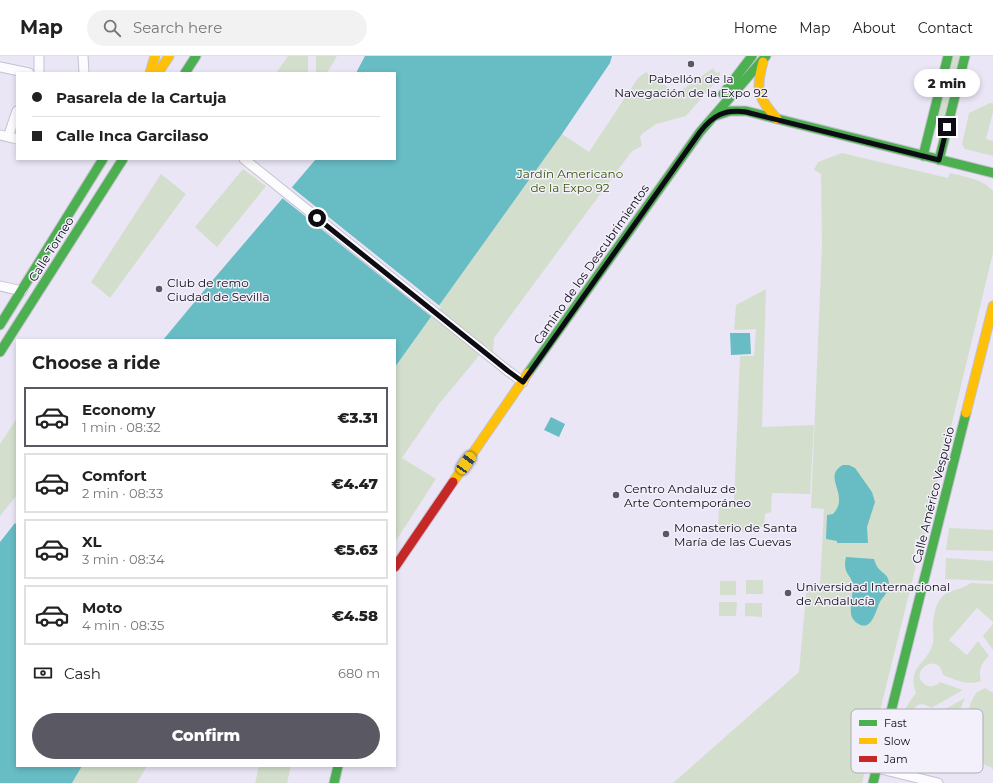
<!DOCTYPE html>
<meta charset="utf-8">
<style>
body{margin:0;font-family:Montserrat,sans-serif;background:#f2f2f2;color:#222;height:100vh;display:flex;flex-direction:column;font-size:15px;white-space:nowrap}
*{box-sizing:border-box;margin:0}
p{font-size:13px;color:#767676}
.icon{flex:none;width:22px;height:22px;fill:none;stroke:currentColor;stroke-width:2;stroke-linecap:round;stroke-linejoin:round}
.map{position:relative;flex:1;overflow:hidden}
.side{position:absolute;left:16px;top:283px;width:380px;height:428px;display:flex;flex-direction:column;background:#fff;border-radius:0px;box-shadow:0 2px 6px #0003}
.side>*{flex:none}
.top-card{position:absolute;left:16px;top:16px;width:380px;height:88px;border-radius:0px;box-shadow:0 2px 6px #0003;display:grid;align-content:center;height:88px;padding:0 16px;background:#fff}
.end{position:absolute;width:18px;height:18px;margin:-9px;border:5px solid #0d0b14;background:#fff;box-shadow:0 0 0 2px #fff}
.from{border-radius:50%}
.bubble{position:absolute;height:28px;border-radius:14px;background:#fff;box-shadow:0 2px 6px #0003;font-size:13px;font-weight:800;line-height:28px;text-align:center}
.car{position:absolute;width:12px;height:24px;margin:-12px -6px;border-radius:5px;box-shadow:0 0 3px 1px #0007;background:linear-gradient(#f5c518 24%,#345 0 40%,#f5c518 0 76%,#345 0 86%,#f5c518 0)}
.top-card b{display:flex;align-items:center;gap:14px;height:38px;font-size:15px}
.top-card b+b{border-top:1px solid #e0e0e0}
.top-card i{width:10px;height:10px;background:#222}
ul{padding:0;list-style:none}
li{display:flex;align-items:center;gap:12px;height:60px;margin:0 8px 6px;padding:0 8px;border:2px solid #e0e0e0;border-radius:0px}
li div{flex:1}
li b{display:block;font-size:15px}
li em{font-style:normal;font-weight:800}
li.selected{border-color:#5a5863}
li>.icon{width:36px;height:36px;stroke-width:1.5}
h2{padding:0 16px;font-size:18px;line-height:48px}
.pay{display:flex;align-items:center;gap:10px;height:44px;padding:0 16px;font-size:15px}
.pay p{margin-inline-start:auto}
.action{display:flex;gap:8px;margin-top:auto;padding:8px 16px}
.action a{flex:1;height:46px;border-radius:24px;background:#5a5863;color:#fff;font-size:16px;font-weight:800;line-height:46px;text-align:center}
header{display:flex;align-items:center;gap:24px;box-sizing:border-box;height:56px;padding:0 20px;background:#fff;border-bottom:1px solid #e0e0e0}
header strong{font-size:19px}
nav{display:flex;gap:22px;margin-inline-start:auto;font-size:14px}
.search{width:280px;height:36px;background:#f2f2f2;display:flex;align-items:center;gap:10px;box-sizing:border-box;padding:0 14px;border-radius:22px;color:#767676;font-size:15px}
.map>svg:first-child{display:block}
.green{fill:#d3dfcc}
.water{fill:#68bcc4}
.pier{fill:#eae6f6}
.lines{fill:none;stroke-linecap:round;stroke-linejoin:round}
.street-casing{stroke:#c5c2ce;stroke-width:11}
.fast-casing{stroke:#c5c2ce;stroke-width:11}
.slow-casing{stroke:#c5c2ce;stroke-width:11}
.jam-casing{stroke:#c5c2ce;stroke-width:11}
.street{stroke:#fcfbfe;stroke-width:9}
.fast{stroke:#4caf50;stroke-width:9}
.slow{stroke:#ffc107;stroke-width:9}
.jam{stroke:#c62828;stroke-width:9}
.route{stroke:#0d0b14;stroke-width:5}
.poi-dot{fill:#5a5863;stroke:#f3f0fb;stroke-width:1.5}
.labels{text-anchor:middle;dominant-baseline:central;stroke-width:3;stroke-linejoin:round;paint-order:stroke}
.poi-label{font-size:12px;fill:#0d0b14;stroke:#f3f0fb;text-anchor:start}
.park-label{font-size:12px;fill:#365404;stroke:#f3f0fb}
.street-label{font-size:12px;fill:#0d0b14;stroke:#f3f0fb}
.key{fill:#f3f0fb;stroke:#aeabb6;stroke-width:1}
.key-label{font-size:11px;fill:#0d0b14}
</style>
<header>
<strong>Map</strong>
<div class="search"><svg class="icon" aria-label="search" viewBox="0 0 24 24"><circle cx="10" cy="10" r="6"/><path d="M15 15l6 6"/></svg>Search here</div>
<nav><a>Home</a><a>Map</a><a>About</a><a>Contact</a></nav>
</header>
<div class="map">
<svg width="993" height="727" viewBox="0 0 993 727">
<rect width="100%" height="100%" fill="#eae6f6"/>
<!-- green -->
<path class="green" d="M288 0H308V17H276Z
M316 0H337L327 17H314H316Z
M952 0H961L945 64 937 62Z
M713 12 716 17 720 16 719 22 686 60 656 68 642 78 640 81 642 90 632 95 494 282 493 296 487 290 439 348 402 402 436 423 395 486V311L562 78 589 96 638 22 646 16 672 34 679 36Z
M990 47H993V56L986 83 993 85V100L965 93 962 88 969 57Z
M842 97 948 122 950 117C965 121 983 123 993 135V197L924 483H915L914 509 916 510 862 727H673L799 616 807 527 820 529 824 453 811 452 822 190 821 118 814 114 818 106Z
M243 113 266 130 217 191 195 171Z
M161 118 186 138 110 242 91 226Z
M766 233 762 371 814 369 810 438 772 437 771 456 765 458 764 471 749 470 748 476 718 475 719 447H734L740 300H754L756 273 734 274 736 249Z
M17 362V439L0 460V388Z
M949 472 993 474V495L946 494Z
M946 502 993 505V525L945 523Z
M746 524H763V538H746Z
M720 525H736V539H720Z
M971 527 993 528V566L977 552 949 584 967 599 978 585 989 600C981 607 978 615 981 625 967 630 956 624 943 619 938 593 906 618 926 629 931 632 936 630 940 626L963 634 931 652C908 635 904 682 927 671 933 669 934 664 934 659L965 642 948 683C928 685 936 712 954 704L957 708C954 710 950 714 946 714 927 717 917 696 910 682 907 677 903 667 903 661 904 652 911 644 916 637 906 610 928 608 933 587 934 583 933 578 933 575 933 563 934 551 941 542 948 533 962 534 971 527Z
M719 546H737L736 560H719Z
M745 547H762V561L745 560Z
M993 568V594L983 580Z
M985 632 993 637V714L991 711 985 709 981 702C972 699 968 702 960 706L957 702C960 696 960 691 955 686L973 642 977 636Z
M82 710H147L137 727H72Z
M259 710H291L287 727H255Z"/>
<!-- water -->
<path class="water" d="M365 0H612L610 7 562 78 395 311V284H163L212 225 316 103H395V17H356Z
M730 277H750L751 298 731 299Z
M551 361 565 368 559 381 544 374Z
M843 409H849L855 412 872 436 875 446 867 471 868 487H837V485L826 483 827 459 833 458C851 439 821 421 843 409Z
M15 467 17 469V710H82L72 727H0V486Z
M846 501 874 503C875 506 877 512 880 514 884 518 889 520 889 528 889 535 885 539 881 544 876 551 873 578 857 567 854 565 851 561 851 557 850 550 853 538 853 530 852 518 842 519 846 501Z"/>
<!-- pier -->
<path class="pier" d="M290 130 441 251 433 262 281 141Z"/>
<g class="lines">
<defs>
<path id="street" d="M39 0V17
M83 0 84 17
M0 11 29 17
M0 79 17 83
M8 81 17 55
M244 103 508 315 523 326
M0 230 22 235
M877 712 938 727"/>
<path id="fast" d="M185 17 196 0
M723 38 752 0
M715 60 730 55H746L993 117
M923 100 948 0
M939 104 965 0
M0 269 103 103
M0 296 123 103
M528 317 700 76 766 0
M334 727 338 710
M873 727 966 357"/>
<path id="slow" d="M763 6C755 35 758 41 777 63
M150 17 155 0
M158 17 169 0
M966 357 993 250
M453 426 528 317"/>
<path id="jam" d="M395 511 453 426"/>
</defs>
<!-- street casing -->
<use href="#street" class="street-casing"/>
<!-- fast casing -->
<use href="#fast" class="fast-casing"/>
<!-- slow casing -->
<use href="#slow" class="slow-casing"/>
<!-- jam casing -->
<use href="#jam" class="jam-casing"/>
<!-- street -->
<use href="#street" class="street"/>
<!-- fast -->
<use href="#fast" class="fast"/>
<!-- slow -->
<use href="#slow" class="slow"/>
<!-- jam -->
<use href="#jam" class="jam"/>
</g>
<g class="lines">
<!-- route -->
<path class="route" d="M317 162 508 315 523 326 700 76C713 59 725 53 746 56L939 104 947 71"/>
</g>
<!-- markers -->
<g class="poi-dot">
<circle cx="691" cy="8" r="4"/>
<circle cx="159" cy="233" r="4"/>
<circle cx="616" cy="439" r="4"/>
<circle cx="666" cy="478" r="4"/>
<circle cx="788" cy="537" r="4"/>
</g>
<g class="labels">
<!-- poi labels -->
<g class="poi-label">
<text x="691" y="22" text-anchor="middle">Pabellón de la<tspan x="691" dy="14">Navegación de la Expo 92</tspan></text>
<text x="167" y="226">Club de remo<tspan x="167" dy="14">Ciudad de Sevilla</tspan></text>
<text x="624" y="432">Centro Andaluz de<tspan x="624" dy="14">Arte Contemporáneo</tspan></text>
<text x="674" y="471">Monasterio de Santa<tspan x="674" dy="14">María de las Cuevas</tspan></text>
<text x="796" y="530">Universidad Internacional<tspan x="796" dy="14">de Andalucía</tspan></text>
</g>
<!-- park labels -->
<g class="park-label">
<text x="570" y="117">Jardín Americano<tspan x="570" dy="14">de la Expo 92</tspan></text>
</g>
<!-- street labels -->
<g class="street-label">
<text transform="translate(51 193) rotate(-58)">Calle Torneo</text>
<text transform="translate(591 208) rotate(-55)">Camino de los Descubrimientos</text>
<text transform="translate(933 439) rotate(-76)">Calle Américo Vespucio</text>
</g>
</g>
<!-- legend -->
<rect x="851" y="653" width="132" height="64" rx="6" class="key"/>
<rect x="859" y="664" width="18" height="6" fill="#4caf50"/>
<rect x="859" y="682" width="18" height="6" fill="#ffc107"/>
<rect x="859" y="700" width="18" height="6" fill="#c62828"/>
<g class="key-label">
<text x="884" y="671">Fast</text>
<text x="884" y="689">Slow</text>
<text x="884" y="707">Jam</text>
</g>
</svg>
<i class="end from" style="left:317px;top:162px"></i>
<i class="end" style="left:947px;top:71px"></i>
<div class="bubble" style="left:914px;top:13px;width:66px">2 min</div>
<i class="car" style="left:466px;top:407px;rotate:35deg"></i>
<div class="top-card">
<b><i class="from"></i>Pasarela de la Cartuja</b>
<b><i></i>Calle Inca Garcilaso</b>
</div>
<section class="side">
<h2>Choose a ride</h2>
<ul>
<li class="selected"><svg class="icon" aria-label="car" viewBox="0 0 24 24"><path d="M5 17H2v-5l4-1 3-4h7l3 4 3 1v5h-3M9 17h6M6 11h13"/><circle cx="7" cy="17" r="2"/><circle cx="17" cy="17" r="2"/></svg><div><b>Economy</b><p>1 min · 08:32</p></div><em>€3.31</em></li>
<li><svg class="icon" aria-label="car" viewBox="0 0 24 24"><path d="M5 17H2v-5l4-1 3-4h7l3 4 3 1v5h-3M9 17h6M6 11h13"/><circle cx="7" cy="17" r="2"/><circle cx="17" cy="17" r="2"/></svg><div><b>Comfort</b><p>2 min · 08:33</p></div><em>€4.47</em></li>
<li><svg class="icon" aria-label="car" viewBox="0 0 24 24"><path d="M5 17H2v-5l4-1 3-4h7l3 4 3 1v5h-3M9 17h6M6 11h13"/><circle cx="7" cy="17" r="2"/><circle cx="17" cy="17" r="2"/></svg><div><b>XL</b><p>3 min · 08:34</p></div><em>€5.63</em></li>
<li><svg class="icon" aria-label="car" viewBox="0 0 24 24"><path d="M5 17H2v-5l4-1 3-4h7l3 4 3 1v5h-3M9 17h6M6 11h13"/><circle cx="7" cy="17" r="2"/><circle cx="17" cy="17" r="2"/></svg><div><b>Moto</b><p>4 min · 08:35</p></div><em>€4.58</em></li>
</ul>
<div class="pay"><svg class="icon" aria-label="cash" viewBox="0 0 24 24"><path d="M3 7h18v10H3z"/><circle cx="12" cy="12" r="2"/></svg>Cash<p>680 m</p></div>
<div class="action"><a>Confirm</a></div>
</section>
</div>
